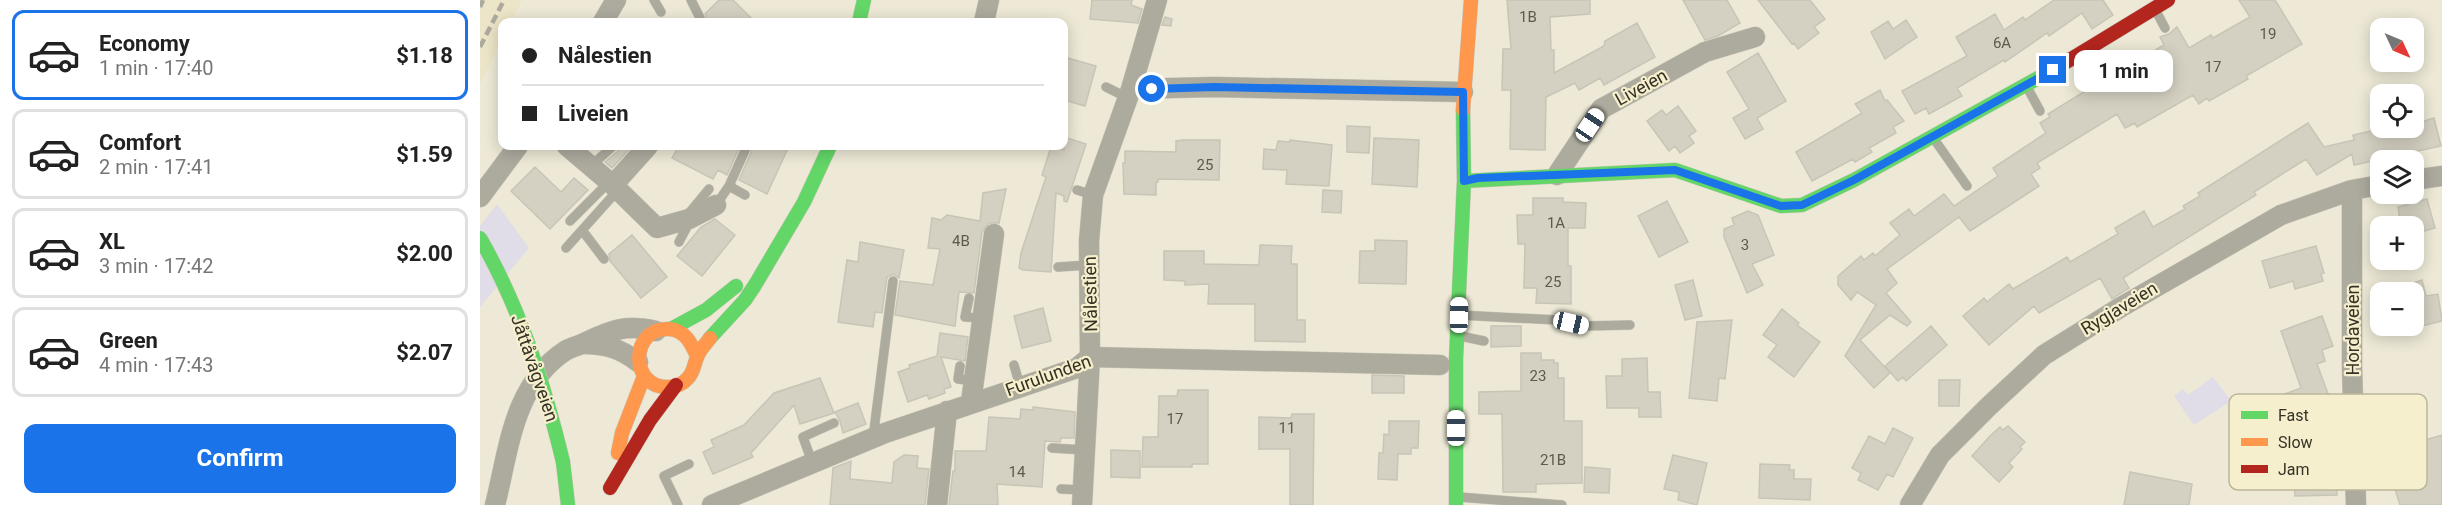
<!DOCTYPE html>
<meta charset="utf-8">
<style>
body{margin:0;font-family:Roboto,sans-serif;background:#f2f2f2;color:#222;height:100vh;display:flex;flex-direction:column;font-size:22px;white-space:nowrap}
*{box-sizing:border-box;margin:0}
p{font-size:20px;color:#767676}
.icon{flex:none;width:33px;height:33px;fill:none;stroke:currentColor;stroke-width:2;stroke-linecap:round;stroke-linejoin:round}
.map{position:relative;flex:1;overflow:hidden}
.side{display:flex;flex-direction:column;background:#fff;width:480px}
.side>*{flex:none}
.top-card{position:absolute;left:18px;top:18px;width:570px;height:132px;border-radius:12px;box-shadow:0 3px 15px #0003;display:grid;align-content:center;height:132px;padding:0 24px;background:#fff}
.needle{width:39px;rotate:134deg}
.buttons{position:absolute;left:1890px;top:18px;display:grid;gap:12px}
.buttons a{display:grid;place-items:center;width:54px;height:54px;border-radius:12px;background:#fff;box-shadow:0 3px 15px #0003;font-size:30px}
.end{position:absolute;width:27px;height:27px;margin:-14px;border:8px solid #1a73e8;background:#fff;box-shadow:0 0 0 3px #fff}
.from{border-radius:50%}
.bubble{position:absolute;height:42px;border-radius:12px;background:#fff;box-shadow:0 3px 15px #0003;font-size:20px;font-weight:700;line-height:42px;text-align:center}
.car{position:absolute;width:18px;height:36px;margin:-18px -9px;border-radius:8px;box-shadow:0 0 4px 2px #0007;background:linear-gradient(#fff 24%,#345 0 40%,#fff 0 76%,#345 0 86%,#fff 0)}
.top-card b{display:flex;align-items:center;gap:21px;height:57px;font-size:22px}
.top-card b+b{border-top:2px solid #e0e0e0}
.top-card i{width:15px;height:15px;background:#222}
ul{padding:10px 0 0;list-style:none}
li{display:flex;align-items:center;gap:18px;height:90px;margin:0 12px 9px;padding:0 12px;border:3px solid #e0e0e0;border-radius:12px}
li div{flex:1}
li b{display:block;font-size:22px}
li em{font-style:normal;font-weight:700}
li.selected{border-color:#1a73e8}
li>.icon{width:54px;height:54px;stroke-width:1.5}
.button{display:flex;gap:12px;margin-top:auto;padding:12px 24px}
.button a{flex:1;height:69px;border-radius:12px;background:#1a73e8;color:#fff;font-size:24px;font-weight:700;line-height:69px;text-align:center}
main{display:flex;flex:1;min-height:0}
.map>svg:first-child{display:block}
.built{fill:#ece5c7}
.green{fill:#e0dce8}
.building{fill:#d4d1c2;stroke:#c8c4b6;stroke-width:1.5}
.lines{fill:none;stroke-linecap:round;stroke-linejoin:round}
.lane-casing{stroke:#cac6b8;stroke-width:10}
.street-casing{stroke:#cac6b8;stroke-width:21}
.fast-casing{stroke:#cac6b8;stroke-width:15}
.slow-casing{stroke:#cac6b8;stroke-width:15}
.jam-casing{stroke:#cac6b8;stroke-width:15}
.lane{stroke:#adab9e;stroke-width:9}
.street{stroke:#adab9e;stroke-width:20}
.fast{stroke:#63d668;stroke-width:14}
.slow{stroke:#ff974d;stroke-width:14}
.jam{stroke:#b3261e;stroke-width:14}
.rail{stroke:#adab9f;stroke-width:4.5;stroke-dasharray:9 4.5;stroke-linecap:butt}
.fast-bridge-casing{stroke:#cac6b8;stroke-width:15;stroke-linecap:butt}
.fast-bridge{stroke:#63d668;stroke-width:14}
.route{stroke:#1a73e8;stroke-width:8}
.labels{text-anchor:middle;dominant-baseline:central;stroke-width:4.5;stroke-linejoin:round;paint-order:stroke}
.number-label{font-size:15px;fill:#5d5a4d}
.street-label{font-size:18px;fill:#353226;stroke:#f6efcd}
.key{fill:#f6efcd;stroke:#bcb69b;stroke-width:1.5}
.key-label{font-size:16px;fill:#353226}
</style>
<main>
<section class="side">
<ul>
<li class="selected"><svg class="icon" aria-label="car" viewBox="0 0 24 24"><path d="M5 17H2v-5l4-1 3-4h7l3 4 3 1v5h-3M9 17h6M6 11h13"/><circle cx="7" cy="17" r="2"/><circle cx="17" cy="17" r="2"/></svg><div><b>Economy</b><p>1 min · 17:40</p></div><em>$1.18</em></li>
<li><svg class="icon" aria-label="car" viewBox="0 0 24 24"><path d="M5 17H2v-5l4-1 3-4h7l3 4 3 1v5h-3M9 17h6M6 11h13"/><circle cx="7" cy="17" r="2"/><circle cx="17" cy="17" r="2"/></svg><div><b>Comfort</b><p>2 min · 17:41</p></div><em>$1.59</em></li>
<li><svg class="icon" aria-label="car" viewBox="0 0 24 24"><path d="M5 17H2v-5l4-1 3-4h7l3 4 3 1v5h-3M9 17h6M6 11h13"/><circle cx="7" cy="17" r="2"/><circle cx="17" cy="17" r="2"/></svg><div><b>XL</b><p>3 min · 17:42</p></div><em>$2.00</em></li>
<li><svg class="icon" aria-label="car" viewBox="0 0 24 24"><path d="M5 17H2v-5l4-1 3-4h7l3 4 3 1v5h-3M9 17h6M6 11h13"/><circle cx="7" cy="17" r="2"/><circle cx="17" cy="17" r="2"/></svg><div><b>Green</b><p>4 min · 17:43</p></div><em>$2.07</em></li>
</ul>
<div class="button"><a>Confirm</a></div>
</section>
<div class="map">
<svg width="1962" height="505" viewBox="0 0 1962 505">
<rect width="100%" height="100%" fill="#ede9d6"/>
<!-- built -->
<path class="built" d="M0 0H42L31 22H22V40L0 84Z"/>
<!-- green -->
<path class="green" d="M17 204 49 248 0 307V226Z
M1733 377 1751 401 1714 425 1694 396 1703 389 1708 395Z"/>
<!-- building -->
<path class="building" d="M239 0H253L275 22H229L225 14Z
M612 0H652L651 5 662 9 658 23 610 19Z
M1027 0H1110V14L1070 17 1071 50H1074V73L1124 46 1125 41 1157 23 1175 57 1124 85 1120 78 1099 90 1095 83 1066 97 1065 150 1030 149 1031 90H1022L1023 49H1031Z
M1203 0H1247L1260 23 1238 36 1225 40Z
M1278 0H1330L1345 19 1334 27 1339 33 1318 49 1314 43 1312 44Z
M1574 0H1623L1633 15 1612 29 1602 13 1569 36 1567 33 1525 62 1524 60 1477 88 1482 96 1449 114 1446 108 1435 114 1422 91 1487 56 1476 37 1515 14 1524 30 1543 17 1545 20Z
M1759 0H1795L1822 44 1766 76 1768 79 1729 101 1727 98 1719 104 1713 95 1657 127 1655 123 1645 128 1637 114 1557 163 1560 168 1551 174 1559 186 1490 231 1479 217 1407 269 1417 283 1406 293 1431 322 1427 326 1410 315 1380 340 1410 373 1394 388 1365 356 1396 305 1377 292 1371 300 1358 285V276L1381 256 1384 260 1393 253 1395 256 1420 235 1410 223 1429 209 1434 216 1464 194 1474 206 1518 176 1513 168 1566 133 1560 123 1570 117 1568 114 1620 82 1624 85 1629 83 1631 76 1684 45 1680 37 1689 34 1697 27 1709 48 1731 35 1733 38 1770 17Z
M685 17 692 19 691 26 682 25Z
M1426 20 1437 37 1405 59 1391 32 1408 21 1413 29Z
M1278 53 1306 101 1277 118 1283 129 1265 139 1253 118 1269 109 1247 72Z
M584 57 616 66 605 106 584 100Z
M1400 90 1405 101 1407 100 1424 121 1413 127 1416 133 1389 148 1392 152 1375 162 1373 159 1332 181 1316 152 1382 113 1375 104Z
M1198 106 1216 131 1209 136 1214 143 1200 153 1195 146 1189 151 1167 121 1182 110 1186 115Z
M1954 118 1961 146 1874 165 1872 154 1837 175 1826 159 1774 192 1776 195 1643 278 1649 288 1632 299 1620 278 1559 313 1554 306 1509 345 1483 316 1504 298 1507 302 1529 284 1533 289 1587 257 1590 262 1638 234 1635 228 1664 211 1673 227 1705 209 1703 206 1720 196 1718 193 1828 123 1844 147 1874 140 1873 135 1904 128H1934V124Z
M867 126 890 127 889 153 867 152Z
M584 137 606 144 587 202 584 201V196L576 193 571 272 543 270 539 268 541 253 566 177 562 175 571 147 584 150Z
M894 138 939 140 937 187 892 184Z
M703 140H740L739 180 678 179V182H676V195L644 194 643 163H645V151L696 152V141Z
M810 140 852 145 849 186 806 184 807 170 783 169 784 149 796 150 798 141 810 142Z
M140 146H152L132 168 125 162 138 151Z
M199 146H260L247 175 238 170 233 179 192 158Z
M274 146H309L287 194 259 180Z
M55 167 81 192 94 178 108 190 70 229 31 191Z
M526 189 519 223H509L502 232 494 293 479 292 475 326 415 315 420 281 453 285 460 249 448 248 452 218 461 220 467 215 500 221 503 193Z
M843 190 862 191 861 213 842 212Z
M1053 198H1083V202L1106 203 1105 228H1088V266H1091V304L1056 303 1057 288H1044L1045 244H1038L1037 215H1053Z
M1947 199 1955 228 1934 234V226H1921L1918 207Z
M1187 201 1208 242 1179 257 1158 216Z
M1268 211 1278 215 1294 255 1272 264 1283 285 1267 293 1244 237V229L1254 225 1252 218Z
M235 219 255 235 222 276 197 256 221 227Z
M152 235 187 277 161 298 130 261 129 254Z
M895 240 927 241 926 284 879 283 880 251H895Z
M380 242 424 250 419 278 413 274 407 277 402 313 395 312 393 327 358 322 367 260 378 262Z
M780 245 812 246 811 264H817V320H825V342L775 341V304H728L729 284 705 285V281L684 280V251H724V264L779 265Z
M1836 246 1844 273 1841 274 1843 281 1815 289 1813 281 1790 288 1782 261Z
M1213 280 1222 316 1205 320 1195 285Z
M1942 280 1946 296 1958 294 1962 321 1910 334 1908 326H1934V292H1907Z
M563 308 571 341 542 348 534 316Z
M1302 309 1319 323 1317 325 1340 342 1314 377 1288 357 1297 345 1283 335Z
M1842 316 1853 346 1842 350 1845 361 1837 364 1854 410 1842 414 1846 425 1820 434 1845 462 1856 461 1857 495 1815 496 1814 462H1829L1802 395 1821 388 1801 331Z
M1252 320 1245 379 1239 378 1237 401 1209 398 1217 322Z
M1011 326H1041V346L1011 347Z
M1451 326 1467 345 1426 381 1423 377 1418 381 1405 366Z
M460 333 488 337 485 361 461 357 471 387 464 389 465 393 449 399 447 395 428 402 418 372 430 368 429 365 457 356Z
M1041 353H1061V360H1074V363H1078V378H1084V421H1102V483L1056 484V492H1023L1022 414H999V392L1041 391Z
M1167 358 1168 392H1180L1181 417H1159V408H1127L1126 376H1142V359Z
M892 375 924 376V393H892Z
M340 378 354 413 320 424 314 405 271 453 273 457 233 474 223 452 234 447 231 440 264 425 294 393Z
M1459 380H1480L1479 406H1459Z
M698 390H728V464H712V467H662L663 437H678L679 396H697Z
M378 403 386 424 363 433 360 421 355 412Z
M553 407 595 412 594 438H581L580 442 565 441 562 487 517 484 518 505H469L473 471H475V451H506L509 417 540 419 541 409 553 410Z
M812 414H834L833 505H810V449H779V417L811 418Z
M909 421H939L938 448H931V454H918L917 480 898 479 899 453H903L904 434 909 435Z
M1528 426 1545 442 1540 447 1542 449 1529 463 1533 467 1519 482 1492 456 1510 436 1520 427 1523 430Z
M1413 428 1433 438 1413 477 1407 474 1398 490 1378 480 1381 473 1372 468 1389 436 1405 444Z
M1962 435V505H1920L1909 470 1944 459 1939 442Z
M631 450 660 451V478L631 477Z
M424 455 438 456 437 468 449 469 445 505H350L353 468 371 461 370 479 412 483 414 462Z
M1193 455 1227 463 1217 505 1198 500 1199 492 1184 489Z
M1280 464 1310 465 1309 470H1314V479H1331L1330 500 1279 498Z
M1105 467 1130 469 1129 493 1104 492Z
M1650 472 1712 484 1709 505H1644Z"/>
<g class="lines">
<defs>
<path id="lane" d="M174 0 181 12
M211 0 222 22
M1676 11 1685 28
M1610 52 1625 78
M626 87 648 98
M1547 87 1560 111
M1454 139 1487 186
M111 166 133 146
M249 186 267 146
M597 190 613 195
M236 205 249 186 265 195
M210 212 229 189
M90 221 129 182
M102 230 124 259
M199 242 210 221
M86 248 138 190
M578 267 609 265
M489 298 485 317 503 318
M979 315 1077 320 1106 326 1150 325
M980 336 1004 341
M534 365 540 386
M480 366 478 379 494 381
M393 438 413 281
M572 448 605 450
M332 462 323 437 354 423
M581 489 603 490
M979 497 1082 505
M198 505 184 476 209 464"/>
<path id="street" d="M123 22 136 0
M504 22 509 0
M651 89 734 87 983 92
M87 146 133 185
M168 146 133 185 177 228 209 219 236 205
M1077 175 1121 109 1225 52 1275 37
M1934 180 1962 176
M1872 190V367L1876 505
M0 197 38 146
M104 344C126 344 141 349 158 362
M491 402 514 234
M15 505C29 450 33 385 85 351 91 347 99 346 106 342 132 330 146 324 176 331
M232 505 405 433 597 368 610 357 960 365
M457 505 467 411
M602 505 610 357 609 241 613 195 651 89 677 0
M1430 505 1460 455 1508 407 1564 355 1641 307 1801 215 1872 190 1900 185"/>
<path id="fast" d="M379 22 384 0
M984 181 1195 170 1301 206 1322 205 1374 180 1578 67
M191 329 226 310 256 286
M230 338 265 300 275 285 324 202 350 146
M83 462 88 505
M976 505V359L984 181 983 110"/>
<path id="slow" d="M983 110 991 0
M217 356C211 343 205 330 189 329 150 327 149 387 187 387 195 387 203 384 208 378 215 371 214 361 219 353 222 347 227 343 230 338
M138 453 142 433 164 376"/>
<path id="jam" d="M1578 67 1688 0
M130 488 170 420 196 385"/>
</defs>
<!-- lane casing -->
<use href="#lane" class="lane-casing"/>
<!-- street casing -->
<use href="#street" class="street-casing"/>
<!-- fast casing -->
<use href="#fast" class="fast-casing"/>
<!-- slow casing -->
<use href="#slow" class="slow-casing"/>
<!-- jam casing -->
<use href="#jam" class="jam-casing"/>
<!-- lane -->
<use href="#lane" class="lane"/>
<!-- street -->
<use href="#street" class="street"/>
<!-- fast -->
<use href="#fast" class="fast"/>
<!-- slow -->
<use href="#slow" class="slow"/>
<!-- jam -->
<use href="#jam" class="jam"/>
<!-- rail -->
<path class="rail" d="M0 7 3 0
M0 47 24 0"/>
<defs>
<path id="fast-bridge" d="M0 238C40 308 64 383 83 462"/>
</defs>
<!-- fast-bridge casing -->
<use href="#fast-bridge" class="fast-bridge-casing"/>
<!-- fast-bridge -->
<use href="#fast-bridge" class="fast-bridge"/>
</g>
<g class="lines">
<!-- route -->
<path class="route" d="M672 89 734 87 983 92 984 181 998 178 1195 170 1301 206 1322 205 1374 180 1573 70"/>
</g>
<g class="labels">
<!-- number labels -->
<g class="number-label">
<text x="1048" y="17">1B</text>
<text x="1788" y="34">19</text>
<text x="1522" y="43">6A</text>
<text x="1733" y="67">17</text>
<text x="725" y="165">25</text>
<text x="1076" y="223">1A</text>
<text x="481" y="241">4B</text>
<text x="1265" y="245">3</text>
<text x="1073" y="282">25</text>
<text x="1058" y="376">23</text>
<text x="695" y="419">17</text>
<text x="807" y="428">11</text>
<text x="1073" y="460">21B</text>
<text x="537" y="472">14</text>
</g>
<!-- street labels -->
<g class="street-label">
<text transform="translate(1161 87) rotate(-29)">Liveien</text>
<text transform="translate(610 294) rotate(-91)">Nålestien</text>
<text transform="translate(1639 308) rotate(-31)">Rygjaveien</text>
<text transform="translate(1872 330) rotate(-90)">Hordaveien</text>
<text transform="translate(55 368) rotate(71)">Jåttåvågveien</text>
<text transform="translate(568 375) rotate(-20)">Furulunden</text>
</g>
</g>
<!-- legend -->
<rect x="1749" y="394" width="198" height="96" rx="9" class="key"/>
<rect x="1761" y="411" width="27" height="8" fill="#63d668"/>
<rect x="1761" y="438" width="27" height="8" fill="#ff974d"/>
<rect x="1761" y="465" width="27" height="8" fill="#b3261e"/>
<g class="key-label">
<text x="1798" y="421">Fast</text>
<text x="1798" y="448">Slow</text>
<text x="1798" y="475">Jam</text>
</g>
</svg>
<div class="buttons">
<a><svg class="needle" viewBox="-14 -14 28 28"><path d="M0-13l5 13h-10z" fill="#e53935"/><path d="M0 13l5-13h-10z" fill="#767676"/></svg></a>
<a><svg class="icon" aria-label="locate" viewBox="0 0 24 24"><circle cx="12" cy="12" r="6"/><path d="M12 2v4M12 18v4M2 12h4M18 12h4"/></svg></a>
<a><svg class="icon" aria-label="layers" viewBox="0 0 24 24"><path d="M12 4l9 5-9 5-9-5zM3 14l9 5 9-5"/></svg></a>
<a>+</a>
<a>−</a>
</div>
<i class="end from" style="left:672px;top:89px"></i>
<i class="end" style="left:1573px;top:70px"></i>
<div class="bubble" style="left:1594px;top:50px;width:99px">1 min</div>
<i class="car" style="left:1110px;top:125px;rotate:34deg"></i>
<i class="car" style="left:979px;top:315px;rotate:1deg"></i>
<i class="car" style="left:1091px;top:323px;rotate:103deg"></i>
<i class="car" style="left:976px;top:428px;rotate:0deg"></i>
<div class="top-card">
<b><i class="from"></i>Nålestien</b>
<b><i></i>Liveien</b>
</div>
</div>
</main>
